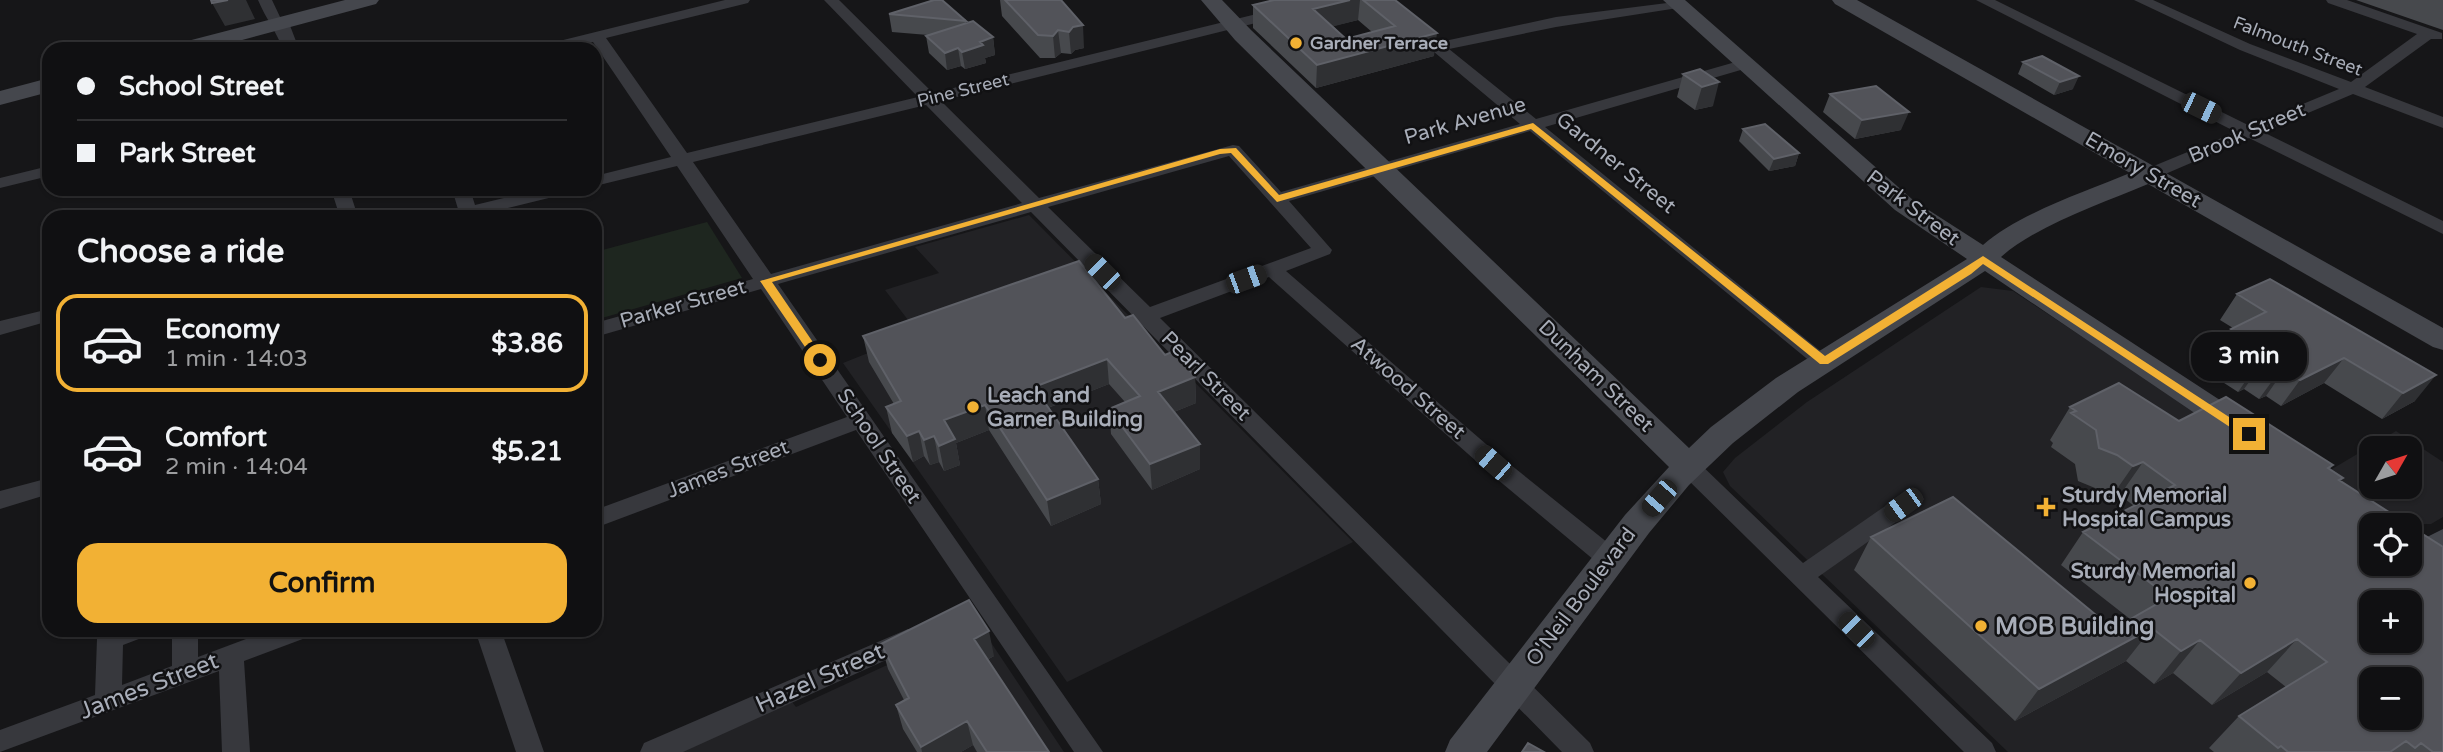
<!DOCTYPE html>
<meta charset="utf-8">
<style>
body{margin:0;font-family:"Varela Round",sans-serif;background:#1e1e20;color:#f1f3f6;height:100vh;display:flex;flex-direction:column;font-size:26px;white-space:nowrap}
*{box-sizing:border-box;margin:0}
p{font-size:23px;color:#9c9d9f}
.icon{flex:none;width:38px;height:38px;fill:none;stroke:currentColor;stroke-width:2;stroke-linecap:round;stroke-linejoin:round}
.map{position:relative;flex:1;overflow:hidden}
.sheet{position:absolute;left:42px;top:210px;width:560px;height:427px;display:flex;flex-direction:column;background:#101012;border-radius:21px;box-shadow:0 2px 5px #0004,0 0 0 2px #303032}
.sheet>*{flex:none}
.hud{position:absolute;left:42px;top:42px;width:560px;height:154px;border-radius:21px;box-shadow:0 2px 5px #0004,0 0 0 2px #303032;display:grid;align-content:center;height:154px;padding:0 35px;background:#101012}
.needle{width:46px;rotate:51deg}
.buttons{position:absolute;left:2359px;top:436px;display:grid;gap:14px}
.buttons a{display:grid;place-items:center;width:63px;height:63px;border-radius:14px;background:#101012;box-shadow:0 2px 5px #0004,0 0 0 2px #303032;font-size:35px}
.end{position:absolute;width:32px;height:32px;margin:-16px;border:9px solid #f2b134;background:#111;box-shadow:0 0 0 4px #111}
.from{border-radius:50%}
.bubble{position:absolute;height:49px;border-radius:21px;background:#101012;box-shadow:0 2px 5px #0004,0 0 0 2px #303032;font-size:23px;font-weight:700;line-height:49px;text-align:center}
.car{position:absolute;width:21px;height:42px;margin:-21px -10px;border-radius:9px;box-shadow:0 0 5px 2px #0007;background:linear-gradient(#222 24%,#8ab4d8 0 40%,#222 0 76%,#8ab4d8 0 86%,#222 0)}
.hud b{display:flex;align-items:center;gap:24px;height:66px;font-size:26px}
.hud b+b{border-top:2px solid #303032}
.hud i{width:18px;height:18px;background:#f1f3f6}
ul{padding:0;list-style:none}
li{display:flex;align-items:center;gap:21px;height:98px;margin:0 14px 10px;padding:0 21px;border:4px solid transparent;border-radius:21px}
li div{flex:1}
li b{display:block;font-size:26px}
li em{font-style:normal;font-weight:700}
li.active{border-color:#f2b134}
li>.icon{width:63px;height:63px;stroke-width:1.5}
h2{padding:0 35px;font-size:32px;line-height:84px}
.action{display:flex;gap:14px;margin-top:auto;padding:14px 35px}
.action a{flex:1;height:80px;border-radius:21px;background:#f2b134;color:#111;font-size:28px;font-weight:700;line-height:80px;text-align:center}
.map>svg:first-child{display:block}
.built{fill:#222225;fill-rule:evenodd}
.green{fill:#1e261f}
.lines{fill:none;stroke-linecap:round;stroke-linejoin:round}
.street{fill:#37383d;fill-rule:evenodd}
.secondary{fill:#45474d;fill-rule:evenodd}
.wall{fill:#47494d;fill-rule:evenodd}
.shaded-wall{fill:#2f3033}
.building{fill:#525359;stroke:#5f6168;stroke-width:2;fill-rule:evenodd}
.route{fill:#f2b134}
.poi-dot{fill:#f2b134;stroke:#111113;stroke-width:2.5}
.labels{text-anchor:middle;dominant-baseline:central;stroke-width:5;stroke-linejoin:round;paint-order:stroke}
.far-poi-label{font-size:18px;font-weight:bold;fill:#a8adb8;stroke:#111113;text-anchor:start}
.far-street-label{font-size:18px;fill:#a8adb8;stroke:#111113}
.street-label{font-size:21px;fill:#a8adb8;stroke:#111113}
.poi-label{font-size:21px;font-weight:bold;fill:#a8adb8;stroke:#111113;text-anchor:start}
.near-poi-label{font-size:24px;font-weight:bold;fill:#a8adb8;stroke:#111113;text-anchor:start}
.near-street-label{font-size:24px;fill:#a8adb8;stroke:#111113}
</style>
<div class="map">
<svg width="2443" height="752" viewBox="0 0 2443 752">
<rect width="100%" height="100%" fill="#161618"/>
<!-- built -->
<path class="built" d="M1029 215 1353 542 1067 682 843 363 918 333 885 290 939 273 915 247Z
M1981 287 2013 291 2371 528V564H2410L2443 752H2008L1730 486 1723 472 1735 458 1807 402ZM2371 602H2410V640H2371ZM2371 679H2410V718H2371Z
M2396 431 2443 462V517L2431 524H2416L2397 518 2327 472ZM2371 448H2410V486H2371Z
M974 625 984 632 1064 752H681L792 702 796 707Z"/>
<!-- green -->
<path class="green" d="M707 222 742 278 595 320V252Z"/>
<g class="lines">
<!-- street -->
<path class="street" d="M258 0H272L281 19 289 23 299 49H283C276 31 266 19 258 0Z
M725 0H750L748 3 606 38 687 153 918 97 824 0H839L933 93 1314 0H1339L1337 3 941 101 1039 198 1233 145 1239 146 1281 192 1520 124 1372 0H1388L1440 42 1556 17 1683 1 1685 4 1678 8 1556 27 1449 49 1536 119 1739 61H1751L1753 64 1751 67 1545 127 1834 362 1831 367H1817L1530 131 1289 201 1332 250 1330 254 1286 271 1501 457 1618 551 1621 558 1618 565 1609 567 1600 565 1485 469 1269 277 1160 318 1590 743 1594 752H1562L1031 212 778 284 1103 752H1074L856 430 595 528V510L847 417 761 289 595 337V323L753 279 677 166 595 186V176L671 157 593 42 563 49H536L539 46ZM926 105 1022 203 771 274 693 162ZM1229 156 1311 248 1150 307 1048 207Z
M1976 0H1995L2250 126 2339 89 2240 50 2134 0H2153L2250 44 2351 82 2417 34 2328 3 2326 0H2347L2442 33V39H2431L2365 87 2443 117V128L2353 94 2263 132 2443 221V234L2249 138 2156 178H2144L2141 174 2144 170 2236 132Z
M49 166V176L0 188V178Z
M331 189H349L358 217H340Z
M452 189H470L475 205 541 189H572L569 193 471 217H440L443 213 458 209Z
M49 309V321L0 335V321Z
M1688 458 1696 460 1803 563 1904 493 1912 490 1920 493 1924 499 1920 505 1818 577 1992 743 1996 752H1964L1680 472 1677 466 1680 460Z
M49 478V494L0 509V491Z
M908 629 917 632 921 639 917 646 683 752H640L644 743Z
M105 630H148L144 637 123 645 122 685 172 666V630H198V657L270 630H312L308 637 244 661 250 752H222L219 671 0 752V730L95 695 97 639 101 632Z
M475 630H501L544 752H516Z"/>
<!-- secondary -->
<path class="secondary" d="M345 0H379L376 4 209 49H173L176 44Z
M1201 0H1222L1251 30 1689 448 1711 427 1776 378 1967 259 1895 210 1663 0H1685L1913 200 1983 245C2019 213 2085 192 2130 173L1835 4 1832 0H1857L2443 328V350L2433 347 2148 184C2103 203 2037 225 2001 257L2252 421 2257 429 2252 437 2241 440 2230 437 1985 271 1798 392 1733 443 1689 485 1649 533 1487 752H1445L1450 740 1625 515 1669 467 1235 40Z
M49 78V92L0 105V91Z
M2443 529V559L2427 565 2415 561 2410 552 2415 543Z"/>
</g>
<!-- wall -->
<path class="wall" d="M1000 0H1061L1084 48 1075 50 1071 54 1061 53 1055 58H1040L1002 16Z
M1274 0H1395L1434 56 1316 88 1253 28V5ZM1358 20 1372 32 1346 39 1333 26Z
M2356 0H2443V30Z
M889 14 966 21V23L993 37 995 55 985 58 986 63 965 69 961 66 947 70 929 53 926 36 928 35 892 32Z
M2023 62 2073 89 2054 95 2018 74Z
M1700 69 1713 106 1695 110 1677 97 1683 74Z
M1830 94 1901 130 1855 139 1823 112Z
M1743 129 1799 153 1795 166 1769 171 1739 141Z
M2237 294 2415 401 2382 419 2324 383 2281 406 2266 396 2259 399 2244 389 2238 392 2221 381 2225 372 2209 362 2231 329 2233 328 2220 320Z
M1125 318 1165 355 1195 377 1196 403 1174 412 1200 444V469L1152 490 1111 434 1109 409 1125 402 1109 384 1048 408 1098 479 1101 504 1051 526 989 430 956 443 960 465 944 471 939 462 930 465 924 456 913 462 892 433 886 407 894 404 869 362 863 336Z
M2070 407 2179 421 2333 465 2330 469 2343 478 2341 481 2443 752H2214L2209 748 2239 716 2286 687 2267 672 2212 705 2173 673 2154 684 2126 661 2015 721 1854 570 1871 537 2113 629 2130 619 2061 565 2083 532 2134 506 2120 495 2110 499 2095 488 2078 481 2075 464 2051 447 2053 443 2050 440Z
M881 644 994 656 987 660 1049 752H977L973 745 961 752H917L903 729 896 705 904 700 888 669Z"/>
<!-- shaded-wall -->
<path class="shaded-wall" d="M228 0H246L255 19 225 26 212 3Z
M1350 0H1360L1358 20 1312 32 1313 9Z
M1083 25 1084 48 1075 50 1071 54 1069 32 1073 27Z
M1058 30 1061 53 1055 58 1053 36Z
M1437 33 1434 56 1316 88 1317 65Z
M993 37 995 55 985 58 986 63 965 69 962 52 980 42Z
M958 48 961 66 947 70 945 53Z
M2079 76 2073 89 2054 95 2060 82Z
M1719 82 1713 106 1695 110 1702 87Z
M1909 112 1901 130 1855 139 1862 120Z
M1799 153 1795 166 1769 171 1774 159Z
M2344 358 2324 383 2281 406 2300 380Z
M1107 359 1109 384 1037 412 1034 387Z
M2262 364 2244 389 2238 392 2256 366Z
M2284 370 2266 396 2259 399 2278 373Z
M2436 375 2415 401 2382 419 2403 393Z
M1195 377 1196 403 1159 418 1158 392Z
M985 405 989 430 956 443 960 465 944 471 939 446 944 420Z
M919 431 924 456 913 462 907 436Z
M934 436 939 462 930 465 924 440Z
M1200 444V469L1152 490 1150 464Z
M2143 462 2120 495 2110 499 2133 466Z
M1098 479 1101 504 1051 526 1047 500Z
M2152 628 2126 661 2015 721 2039 689Z
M989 631 994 656 979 664 974 639Z
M2297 639 2267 672 2212 705 2241 673Z
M2200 640 2173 673 2154 684 2181 651Z
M967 721 973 745 961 752H922L921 747Z"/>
<!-- building -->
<path class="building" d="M211 0H228L212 3Z
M934 0H942L966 21 889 14Z
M1005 0H1061L1083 25 1073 27 1069 32 1058 30 1053 36 1038 35Z
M1274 0H1350L1313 9 1346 39 1395 26 1363 0H1395L1437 33 1317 65 1253 5Z
M973 21 993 37 980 42 983 45 962 52 958 48 945 53 926 36Z
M2042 56 2079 76 2060 82 2023 62Z
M1700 69 1719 82 1702 87 1683 74Z
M1876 86 1909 112 1862 120 1830 94Z
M1765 124 1799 153 1774 159 1743 129Z
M1079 261 1125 318 1133 315 1165 355 1174 351 1195 377 1158 392 1200 444 1150 464 1109 409 1140 396 1107 359 1034 387 1098 479 1047 500 985 405 944 420 955 439 939 446 934 436 924 440 919 431 907 436 886 407 901 401 863 336Z
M2270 279 2436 375 2403 393 2344 358 2300 380 2284 370 2278 373 2262 364 2256 366 2239 355 2244 353 2240 351 2245 348 2226 336 2236 332 2231 329 2266 312 2237 294Z
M2119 383 2179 421 2226 397 2333 465 2328 468 2343 478 2339 480 2409 525H2371V564H2410V526L2443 547V752H2433L2421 743 2415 748 2406 741 2390 752H2288L2281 746 2278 748 2239 716 2327 662 2297 639 2241 673 2200 640 2181 651 2152 628 2039 689 1871 537 1953 497 2113 629 2162 601 2158 597 2165 594 2083 532 2175 485 2143 462 2133 466 2117 455 2099 448 2096 430 2071 413 2076 411 2070 407ZM2371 602H2410V640H2371ZM2371 679H2410V718H2371Z
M969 600 989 631 974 639 1049 752H987L967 721 921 747 896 705 909 698 881 644Z
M1528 743 1544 752H1522Z"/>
<!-- route -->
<path class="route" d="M1533 123 1825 356 1983 256 2255 434 2249 438 2245 437 1983 264 1971 274 1828 364H1820L1531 129 1277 202 1231 153 1220 154 772 282 825 360 820 364 816 363 760 281 1220 149 1236 148 1279 195Z"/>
<!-- markers -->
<g class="poi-dot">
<circle cx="1296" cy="43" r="7"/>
<circle cx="973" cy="407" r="7"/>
<path d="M2042.5 496.5h7v7h7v7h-7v7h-7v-7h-7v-7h7z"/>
<circle cx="2250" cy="583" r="7"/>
<circle cx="1981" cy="626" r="7"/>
</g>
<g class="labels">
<!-- far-poi labels -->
<g class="far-poi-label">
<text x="1310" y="43">Gardner Terrace</text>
</g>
<!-- far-street labels -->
<g class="far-street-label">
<text transform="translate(2298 46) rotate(21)">Falmouth Street</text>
<text transform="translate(963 90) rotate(-14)">Pine Street</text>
</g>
<!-- street labels -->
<g class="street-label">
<text transform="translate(1465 121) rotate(-16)">Park Avenue</text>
<text transform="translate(2247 133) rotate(-23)">Brook Street</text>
<text transform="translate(1616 163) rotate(39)">Gardner Street</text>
<text transform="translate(2143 170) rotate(30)">Emory Street</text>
<text transform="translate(1913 208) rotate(37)">Park Street</text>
<text transform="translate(683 304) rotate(-16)">Parker Street</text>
<text transform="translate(1206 376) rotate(45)">Pearl Street</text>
<text transform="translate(1596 376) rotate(44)">Dunham Street</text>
<text transform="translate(1408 388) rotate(41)">Atwood Street</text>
<text transform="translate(879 446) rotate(56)">School Street</text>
<text transform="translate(728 469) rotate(-21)">James Street</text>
<text transform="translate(1581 597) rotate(-53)">O'Neil Boulevard</text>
</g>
<!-- poi labels -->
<g class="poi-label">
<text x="987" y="395">Leach and<tspan x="987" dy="24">Garner Building</tspan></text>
<text x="2062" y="495">Sturdy Memorial<tspan x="2062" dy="24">Hospital Campus</tspan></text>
<text x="2236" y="571" text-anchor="end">Sturdy Memorial<tspan x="2236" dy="24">Hospital</tspan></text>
</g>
<!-- near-poi labels -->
<g class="near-poi-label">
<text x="1995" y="626">MOB Building</text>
</g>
<!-- near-street labels -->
<g class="near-street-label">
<text transform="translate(820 678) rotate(-24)">Hazel Street</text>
<text transform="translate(149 686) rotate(-21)">James Street</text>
</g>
</g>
</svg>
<div class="buttons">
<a><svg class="needle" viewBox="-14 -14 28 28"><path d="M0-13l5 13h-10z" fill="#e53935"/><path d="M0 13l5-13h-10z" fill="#9c9d9f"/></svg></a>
<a><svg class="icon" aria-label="locate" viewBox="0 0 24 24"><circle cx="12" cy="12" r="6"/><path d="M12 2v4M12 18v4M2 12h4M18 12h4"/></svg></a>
<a>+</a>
<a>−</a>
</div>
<i class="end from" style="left:820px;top:360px"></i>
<i class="end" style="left:2249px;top:434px"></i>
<div class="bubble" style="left:2191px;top:332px;width:116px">3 min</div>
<i class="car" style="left:2201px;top:108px;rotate:116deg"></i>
<i class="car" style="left:1102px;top:272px;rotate:315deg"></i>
<i class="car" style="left:1246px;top:279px;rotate:70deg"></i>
<i class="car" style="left:1493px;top:463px;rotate:311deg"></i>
<i class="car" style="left:1659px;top:498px;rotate:221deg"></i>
<i class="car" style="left:1903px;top:505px;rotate:234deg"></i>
<i class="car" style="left:1856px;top:630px;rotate:315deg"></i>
<div class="hud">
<b><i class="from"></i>School Street</b>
<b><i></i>Park Street</b>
</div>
<section class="sheet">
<h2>Choose a ride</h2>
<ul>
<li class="active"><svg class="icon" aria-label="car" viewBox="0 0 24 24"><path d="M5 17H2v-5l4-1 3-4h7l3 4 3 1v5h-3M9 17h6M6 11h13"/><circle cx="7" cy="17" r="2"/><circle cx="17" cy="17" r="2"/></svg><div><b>Economy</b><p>1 min · 14:03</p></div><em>$3.86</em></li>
<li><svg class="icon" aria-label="car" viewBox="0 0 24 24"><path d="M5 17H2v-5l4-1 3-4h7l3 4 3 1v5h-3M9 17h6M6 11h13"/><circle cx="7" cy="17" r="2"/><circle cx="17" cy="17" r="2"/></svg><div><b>Comfort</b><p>2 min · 14:04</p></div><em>$5.21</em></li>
</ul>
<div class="action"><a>Confirm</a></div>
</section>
</div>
